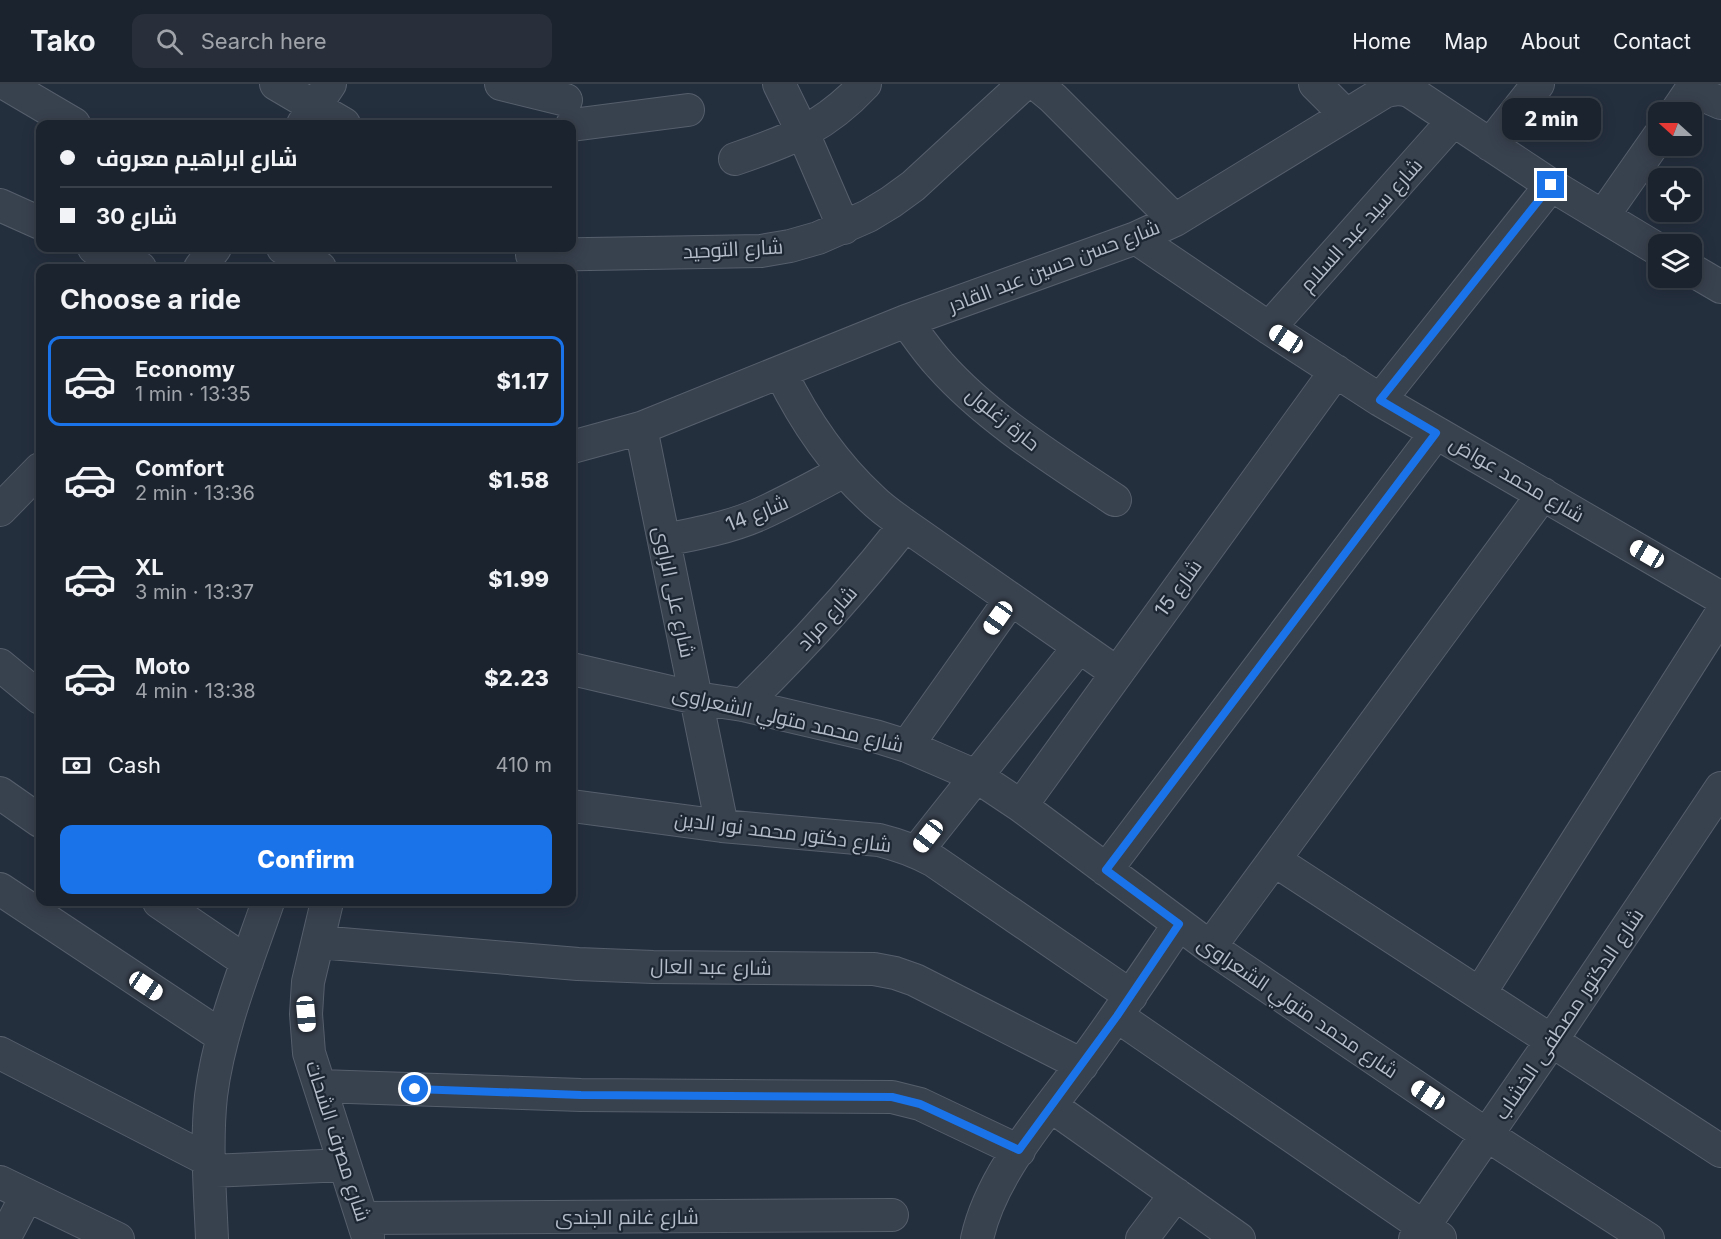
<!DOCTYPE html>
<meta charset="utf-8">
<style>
body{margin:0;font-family:Inter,Cairo,sans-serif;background:#282f3a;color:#f1f3f6;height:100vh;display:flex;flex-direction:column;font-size:22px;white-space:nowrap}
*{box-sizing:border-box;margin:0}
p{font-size:20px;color:#a0a4aa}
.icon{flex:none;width:33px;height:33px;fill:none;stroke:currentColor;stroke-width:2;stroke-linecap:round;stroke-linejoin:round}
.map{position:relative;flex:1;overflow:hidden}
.details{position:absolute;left:36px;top:180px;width:540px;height:642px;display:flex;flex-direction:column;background:#1b232e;border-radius:12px;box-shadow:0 3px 15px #0003,0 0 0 2px #39404a}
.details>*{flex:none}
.banner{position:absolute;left:36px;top:36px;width:540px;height:132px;border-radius:12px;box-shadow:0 3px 15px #0003,0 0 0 2px #39404a;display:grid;align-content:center;height:132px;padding:0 24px;background:#1b232e}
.needle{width:39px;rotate:291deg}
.fabs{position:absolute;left:1648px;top:18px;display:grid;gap:12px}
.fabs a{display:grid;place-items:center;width:54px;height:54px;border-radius:12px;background:#1b232e;box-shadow:0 3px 15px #0003,0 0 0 2px #39404a;font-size:30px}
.end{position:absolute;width:27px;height:27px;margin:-14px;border:8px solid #1a73e8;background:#fff;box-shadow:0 0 0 3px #fff}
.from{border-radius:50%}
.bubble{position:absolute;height:42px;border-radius:12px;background:#1b232e;box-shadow:0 3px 15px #0003,0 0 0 2px #39404a;font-size:20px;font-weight:800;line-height:42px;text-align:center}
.car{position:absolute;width:18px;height:36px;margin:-18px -9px;border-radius:8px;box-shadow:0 0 4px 2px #0007;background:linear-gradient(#fff 24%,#345 0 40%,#fff 0 76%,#345 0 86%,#fff 0)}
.banner b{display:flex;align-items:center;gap:21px;height:57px;font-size:22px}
.banner b+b{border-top:2px solid #39404a}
.banner i{width:15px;height:15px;background:#f1f3f6}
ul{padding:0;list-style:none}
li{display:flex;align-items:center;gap:18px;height:90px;margin:0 12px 9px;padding:0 12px;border:3px solid transparent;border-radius:12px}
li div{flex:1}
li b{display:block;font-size:22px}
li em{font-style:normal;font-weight:800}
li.active{border-color:#1a73e8}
li>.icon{width:54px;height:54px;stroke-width:1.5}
h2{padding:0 24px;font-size:27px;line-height:72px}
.pay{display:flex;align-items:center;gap:15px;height:66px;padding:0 24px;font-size:22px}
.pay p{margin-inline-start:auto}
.button{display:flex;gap:12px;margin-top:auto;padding:12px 24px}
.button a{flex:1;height:69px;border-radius:12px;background:#1a73e8;color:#fff;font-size:24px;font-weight:800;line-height:69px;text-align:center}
header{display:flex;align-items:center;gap:36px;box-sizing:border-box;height:84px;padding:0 30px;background:#1b232e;border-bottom:2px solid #39404a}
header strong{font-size:28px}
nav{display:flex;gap:33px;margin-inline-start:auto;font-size:21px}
.search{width:420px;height:54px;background:#282f3a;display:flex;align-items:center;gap:15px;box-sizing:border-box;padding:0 21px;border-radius:12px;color:#a0a4aa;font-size:22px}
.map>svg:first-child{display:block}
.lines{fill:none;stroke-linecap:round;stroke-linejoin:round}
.minor-casing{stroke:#565f6c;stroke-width:34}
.minor{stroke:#38414e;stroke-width:32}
.route{stroke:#1a73e8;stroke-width:8}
.labels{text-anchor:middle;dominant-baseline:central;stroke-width:4.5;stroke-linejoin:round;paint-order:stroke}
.street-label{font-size:20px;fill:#b4bcc9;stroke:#1d2633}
</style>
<header>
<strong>Tako</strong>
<div class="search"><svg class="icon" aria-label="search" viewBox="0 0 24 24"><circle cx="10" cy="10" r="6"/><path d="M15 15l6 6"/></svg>Search here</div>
<nav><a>Home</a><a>Map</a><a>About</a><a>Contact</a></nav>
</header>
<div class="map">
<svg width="1721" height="1155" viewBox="0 0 1721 1155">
<rect width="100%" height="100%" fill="#242f3e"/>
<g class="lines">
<defs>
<path id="minor" d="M6 0 74 40
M276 0 344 40
M501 0 566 16
M779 0 803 49 844 144
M1036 0 1053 14 1175 136
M1315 0 1346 31
M1691 6 1721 19
M1676 28 1695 0
M303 40 330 0
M572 41 688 26
M1490 61 1538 0
M735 75C791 56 825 43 865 0
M0 121 40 139
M1603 132 1659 52
M1136 154 1269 244 1380 316 1721 514
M94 164 140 184
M283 164 320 184
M532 171 761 167 790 162 818 154 868 132 891 118 913 102 1024 0
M200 184 215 164
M1692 186 1721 203
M906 237C917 252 927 267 940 281 987 334 1055 376 1115 416
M1269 244 1453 37
M781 289C804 336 833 379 872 415 882 425 894 433 905 441L1117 589
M1380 316 1551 101
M641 344 722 742
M572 363 641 344 906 237 1136 154 1175 136 1384 8C1394 5 1401 4 1411 8L1551 101 1659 166
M0 426 40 385
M664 456C695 450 728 444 758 431 787 418 816 402 844 387
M0 581 40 614
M572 585 696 614 743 621 875 652 907 662 976 692 1021 722 1210 863 1487 1051 1648 1155
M743 621C801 564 855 505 905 441
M907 662 1011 515
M0 709 40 737
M572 722 722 742 879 756C899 761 916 767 934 777L1131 912
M1021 722 1336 287
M917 767 1079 563
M1274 776 1721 1067
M1106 786 1436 349
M0 805 223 953
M159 818 247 878
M327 818 308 898 306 930 309 969 368 1153
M318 858 578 880 653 883 874 885 895 889 915 896 1082 981
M1210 863 1543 410
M1480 909 1721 530
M1117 932 1440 1154
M0 969 210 1077
M320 1002 581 1011 892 1013 920 1020 1019 1067
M1051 1022 1239 1155
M210 1087 345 1081
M0 1098 118 1155
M363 1134 892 1131
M4 1155 27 1111
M212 1155C210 1108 206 1059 211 1012 219 947 247 879 268 818
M977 1155C991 1090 1044 1032 1082 980 1116 934 1147 887 1179 840
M1142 1155 1176 1110
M1415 1155 1552 956 1721 704"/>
</defs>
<!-- minor casing -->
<use href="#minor" class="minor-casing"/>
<!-- minor -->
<use href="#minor" class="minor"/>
</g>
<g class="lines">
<!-- route -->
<path class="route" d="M415 1005 581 1011 892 1013 920 1020 1019 1066 1117 932 1179 840 1106 786 1436 349 1380 316 1551 101"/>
</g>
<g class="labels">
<!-- street labels -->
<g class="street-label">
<text transform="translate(1361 141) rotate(-48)">شارع سيد عبد السلام</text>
<text transform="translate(733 165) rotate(-3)">شارع التوحيد</text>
<text transform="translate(1054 182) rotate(-21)">شارع حسن حسين عبد القادر</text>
<text transform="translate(1003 335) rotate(39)">حارة زغلول</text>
<text transform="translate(1517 395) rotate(30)">شارع محمد عواض</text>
<text transform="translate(757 429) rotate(-22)">شارع 14</text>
<text transform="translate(1178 504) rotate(-54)">شارع 15</text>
<text transform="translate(674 508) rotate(78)">شارع على الراوى</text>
<text transform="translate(827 534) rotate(-48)">شارع مراد</text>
<text transform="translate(788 635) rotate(13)">شارع محمد متولي الشعراوى</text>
<text transform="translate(783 748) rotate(7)">شارع دكتور محمد نور الدين</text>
<text transform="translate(711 883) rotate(1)">شارع عبد العال</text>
<text transform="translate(1298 923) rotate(34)">شارع محمد متولي الشعراوى</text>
<text transform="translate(1569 930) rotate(-56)">شارع الدكتور مصطفى الخشاب</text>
<text transform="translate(338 1057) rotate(72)">شارع مصرف الشحات</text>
<text x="627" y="1133">شارع غانم الجندى</text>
</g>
</g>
</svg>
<div class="fabs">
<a><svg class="needle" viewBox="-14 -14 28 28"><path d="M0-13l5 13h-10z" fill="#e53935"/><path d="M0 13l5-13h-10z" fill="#a0a4aa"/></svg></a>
<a><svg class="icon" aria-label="locate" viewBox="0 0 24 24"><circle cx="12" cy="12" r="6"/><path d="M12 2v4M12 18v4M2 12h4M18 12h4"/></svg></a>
<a><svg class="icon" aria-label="layers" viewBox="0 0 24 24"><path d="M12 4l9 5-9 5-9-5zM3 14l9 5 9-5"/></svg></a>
</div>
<i class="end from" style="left:415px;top:1005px"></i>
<i class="end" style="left:1551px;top:101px"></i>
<div class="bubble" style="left:1502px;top:14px;width:99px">2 min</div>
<i class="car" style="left:1286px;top:255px;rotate:303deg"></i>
<i class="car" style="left:1647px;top:470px;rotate:300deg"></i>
<i class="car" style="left:998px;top:534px;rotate:215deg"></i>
<i class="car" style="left:928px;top:752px;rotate:218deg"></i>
<i class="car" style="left:146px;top:902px;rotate:124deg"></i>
<i class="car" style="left:306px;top:930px;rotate:175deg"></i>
<i class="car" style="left:1428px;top:1011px;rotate:304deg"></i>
<div class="banner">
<b><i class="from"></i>شارع ابراهيم معروف</b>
<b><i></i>شارع 30</b>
</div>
<section class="details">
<h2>Choose a ride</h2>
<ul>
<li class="active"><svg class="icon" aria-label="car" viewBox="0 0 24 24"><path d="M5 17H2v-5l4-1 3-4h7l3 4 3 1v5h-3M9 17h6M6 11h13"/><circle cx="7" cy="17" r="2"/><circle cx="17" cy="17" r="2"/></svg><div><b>Economy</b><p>1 min · 13:35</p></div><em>$1.17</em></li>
<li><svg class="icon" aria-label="car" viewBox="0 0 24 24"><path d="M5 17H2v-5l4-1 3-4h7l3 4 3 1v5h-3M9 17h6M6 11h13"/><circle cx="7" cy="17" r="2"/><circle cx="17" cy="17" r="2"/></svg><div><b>Comfort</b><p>2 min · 13:36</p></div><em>$1.58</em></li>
<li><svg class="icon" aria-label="car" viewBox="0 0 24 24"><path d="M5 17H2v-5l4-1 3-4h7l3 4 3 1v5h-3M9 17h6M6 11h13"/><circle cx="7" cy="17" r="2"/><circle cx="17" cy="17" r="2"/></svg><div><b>XL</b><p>3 min · 13:37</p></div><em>$1.99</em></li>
<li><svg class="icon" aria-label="car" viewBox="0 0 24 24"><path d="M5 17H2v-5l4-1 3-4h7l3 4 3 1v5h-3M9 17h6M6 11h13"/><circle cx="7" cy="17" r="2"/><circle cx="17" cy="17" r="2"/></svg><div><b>Moto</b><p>4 min · 13:38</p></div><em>$2.23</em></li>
</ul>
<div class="pay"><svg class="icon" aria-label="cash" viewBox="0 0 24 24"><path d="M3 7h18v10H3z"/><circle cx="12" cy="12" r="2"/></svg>Cash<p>410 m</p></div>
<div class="button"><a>Confirm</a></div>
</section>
</div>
